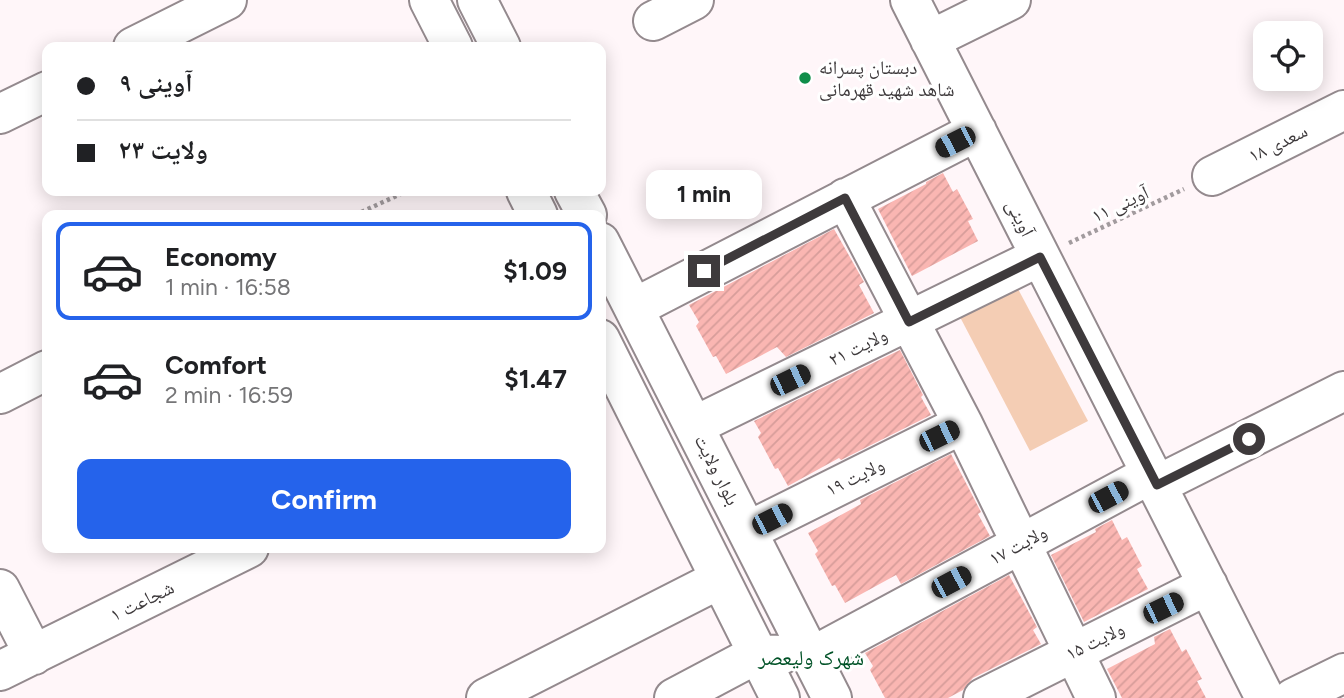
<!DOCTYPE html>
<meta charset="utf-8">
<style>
body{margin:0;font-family:Figtree,"Noto Naskh Arabic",sans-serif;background:#f2f2f2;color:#202124;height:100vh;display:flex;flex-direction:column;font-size:26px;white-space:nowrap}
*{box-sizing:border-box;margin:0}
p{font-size:23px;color:#757577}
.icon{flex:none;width:38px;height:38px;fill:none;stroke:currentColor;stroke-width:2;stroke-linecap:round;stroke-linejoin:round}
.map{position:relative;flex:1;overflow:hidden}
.panel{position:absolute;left:42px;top:210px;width:564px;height:343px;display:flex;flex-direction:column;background:#fff;border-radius:14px;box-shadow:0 4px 18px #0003}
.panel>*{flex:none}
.guide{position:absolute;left:42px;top:42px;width:564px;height:154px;border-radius:14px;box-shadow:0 4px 18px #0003;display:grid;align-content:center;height:154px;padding:0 35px;background:#fff}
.fabs{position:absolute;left:1253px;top:21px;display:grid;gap:14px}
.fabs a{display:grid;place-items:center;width:70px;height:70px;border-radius:14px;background:#fff;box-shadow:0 4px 18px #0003;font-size:35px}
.end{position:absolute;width:32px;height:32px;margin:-16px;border:9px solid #3e3a3c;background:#fff;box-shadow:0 0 0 4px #fff}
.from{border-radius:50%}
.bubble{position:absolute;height:49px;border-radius:14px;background:#fff;box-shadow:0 4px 18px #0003;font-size:23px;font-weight:700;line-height:49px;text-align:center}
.car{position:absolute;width:21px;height:42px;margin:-21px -10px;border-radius:9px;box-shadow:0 0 5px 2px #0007;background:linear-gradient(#222 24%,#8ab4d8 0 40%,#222 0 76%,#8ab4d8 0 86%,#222 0)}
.guide b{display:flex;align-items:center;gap:24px;height:66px;font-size:26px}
.guide b+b{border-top:2px solid #e0e0e0}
.guide i{width:18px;height:18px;background:#202124}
ul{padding:12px 0 0;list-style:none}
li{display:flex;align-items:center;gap:21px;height:98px;margin:0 14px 10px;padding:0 21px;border:4px solid transparent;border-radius:14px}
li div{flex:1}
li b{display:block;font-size:26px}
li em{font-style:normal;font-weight:700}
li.active{border-color:#2563eb}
li>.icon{width:63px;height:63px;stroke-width:1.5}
.action{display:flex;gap:14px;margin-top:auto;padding:14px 35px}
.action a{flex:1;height:80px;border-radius:14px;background:#2563eb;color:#fff;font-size:28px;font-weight:700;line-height:80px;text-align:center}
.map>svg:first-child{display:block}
.green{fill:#f4cdb4}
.building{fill:url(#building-hatch)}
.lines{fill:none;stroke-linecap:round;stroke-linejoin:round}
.minor-casing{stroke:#948a8e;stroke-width:42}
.path{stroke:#a29b9e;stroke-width:4.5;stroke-dasharray:3.5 3.5;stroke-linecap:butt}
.minor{stroke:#fff;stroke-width:38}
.route{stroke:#3e3a3c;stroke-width:9}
.poi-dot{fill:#0f8e4a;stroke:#fff;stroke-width:2.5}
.labels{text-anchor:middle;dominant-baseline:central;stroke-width:6;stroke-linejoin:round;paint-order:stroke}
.poi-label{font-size:19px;fill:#3e3a3c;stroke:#fff;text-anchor:start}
.street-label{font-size:19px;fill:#3e3a3c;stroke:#fff}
.neighbourhood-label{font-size:21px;fill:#005227;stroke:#fff}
</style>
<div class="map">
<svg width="1344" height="698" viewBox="0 0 1344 698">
<defs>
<pattern id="building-hatch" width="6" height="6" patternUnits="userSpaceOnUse" patternTransform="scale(1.75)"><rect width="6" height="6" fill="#fab6b2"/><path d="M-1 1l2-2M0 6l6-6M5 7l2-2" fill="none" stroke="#d79d9a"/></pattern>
</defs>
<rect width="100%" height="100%" fill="#fff6f9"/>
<!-- green -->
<path class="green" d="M1017 287 1088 421 1030 451 960 317Z"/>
<!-- building -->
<path class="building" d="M943 173 953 192 957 189 973 219 968 221 978 241 912 276 878 209 926 184V182Z
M834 229 864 282 859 285 874 313 786 357 777 347 726 374 716 356 713 357 696 326 699 322 689 305Z
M900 350 923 395 921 397 931 415 841 460 839 458 788 486 778 468 775 469 758 437 761 433 754 421Z
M951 454 981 512 978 514 990 536 901 584 896 575 845 603 835 585 832 586 815 554 818 551 808 533 861 504 860 500Z
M1112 520 1122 540 1127 537 1142 566 1137 569 1148 589 1084 622 1051 555 1096 532 1095 529Z
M1009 575 1037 627 1033 630 1041 644 973 678 963 690 948 698H885L870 670 873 666 865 653Z
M1170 629 1182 652 1186 649 1202 679 1197 681 1206 698H1122L1107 669 1155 644 1154 637Z"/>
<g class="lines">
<defs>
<path id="minor" d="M429 0 453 47
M477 0 501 47
M910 0 1265 698
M653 21 694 0
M930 40 1011 0
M133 47 227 0
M0 114 47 91
M1212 176 1344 110
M526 191 538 215
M574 191 587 215
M845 198 963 424 1096 698
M600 242 832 698
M634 308 977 131
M600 339 780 698
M0 394 47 370
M694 426 1039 257
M1157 485 1344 391
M748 531 963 424
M0 589 34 655
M811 657 1151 474
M0 671 249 548
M486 698 720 579
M674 698 757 654 781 655
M983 698 1208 585
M1293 698 1344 673"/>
</defs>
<!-- minor casing -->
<use href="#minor" class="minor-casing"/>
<!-- path -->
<path class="path" d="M355 215 407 191
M1069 243 1184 189"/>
<!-- minor -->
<use href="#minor" class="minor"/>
</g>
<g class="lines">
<!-- route -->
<path class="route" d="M704 271 845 198 909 322 1040 257 1157 485 1249 439"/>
</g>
<!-- markers -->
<circle class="poi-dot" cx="805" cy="78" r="7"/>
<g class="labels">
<!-- poi labels -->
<g class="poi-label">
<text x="819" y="67">دبستان پسرانه<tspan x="819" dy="22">شاهد شهید قهرمانی</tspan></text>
</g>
<!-- street labels -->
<g class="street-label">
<text transform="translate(1278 143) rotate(-26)">سعدی ۱۸</text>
<text transform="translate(1120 204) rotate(-25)">آوینی ۱۱</text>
<text transform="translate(1020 218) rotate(63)">آوینی</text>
<text transform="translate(858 347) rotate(-26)">ولایت ۲۱</text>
<text transform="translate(717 470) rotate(63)">بلوار ولایت</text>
<text transform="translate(855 477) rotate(-26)">ولایت ۱۹</text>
<text transform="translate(1018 545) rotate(-28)">ولایت ۱۷</text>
<text transform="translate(142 601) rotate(-26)">شجاعت ۱</text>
<text transform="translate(1095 641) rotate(-26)">ولایت ۱۵</text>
</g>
<!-- neighbourhood labels -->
<g class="neighbourhood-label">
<text x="811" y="657">شهرک ولیعصر</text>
</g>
</g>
</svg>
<div class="fabs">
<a><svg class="icon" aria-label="locate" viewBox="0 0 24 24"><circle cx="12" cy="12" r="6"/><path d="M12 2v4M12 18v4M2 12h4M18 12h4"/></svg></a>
</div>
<i class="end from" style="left:1249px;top:439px"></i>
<i class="end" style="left:704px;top:271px"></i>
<div class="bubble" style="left:646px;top:170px;width:116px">1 min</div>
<i class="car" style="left:955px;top:142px;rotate:243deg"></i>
<i class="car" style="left:790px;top:380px;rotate:64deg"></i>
<i class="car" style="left:939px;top:436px;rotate:64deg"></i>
<i class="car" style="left:1108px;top:497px;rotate:62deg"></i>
<i class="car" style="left:772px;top:519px;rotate:63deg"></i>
<i class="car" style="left:951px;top:582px;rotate:62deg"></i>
<i class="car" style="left:1163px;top:608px;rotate:64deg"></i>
<div class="guide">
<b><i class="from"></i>آوینی ۹</b>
<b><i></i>ولایت ۲۳</b>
</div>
<section class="panel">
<ul>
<li class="active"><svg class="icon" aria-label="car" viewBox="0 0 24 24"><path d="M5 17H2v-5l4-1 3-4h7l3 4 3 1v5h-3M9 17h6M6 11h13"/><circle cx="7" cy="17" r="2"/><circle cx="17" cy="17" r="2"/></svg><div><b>Economy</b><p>1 min · 16:58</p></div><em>$1.09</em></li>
<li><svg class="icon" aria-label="car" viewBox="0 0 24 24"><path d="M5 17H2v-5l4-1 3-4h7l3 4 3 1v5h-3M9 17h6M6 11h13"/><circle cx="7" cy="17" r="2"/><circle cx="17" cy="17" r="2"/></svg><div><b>Comfort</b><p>2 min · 16:59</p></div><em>$1.47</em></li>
</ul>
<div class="action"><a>Confirm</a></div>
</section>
</div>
